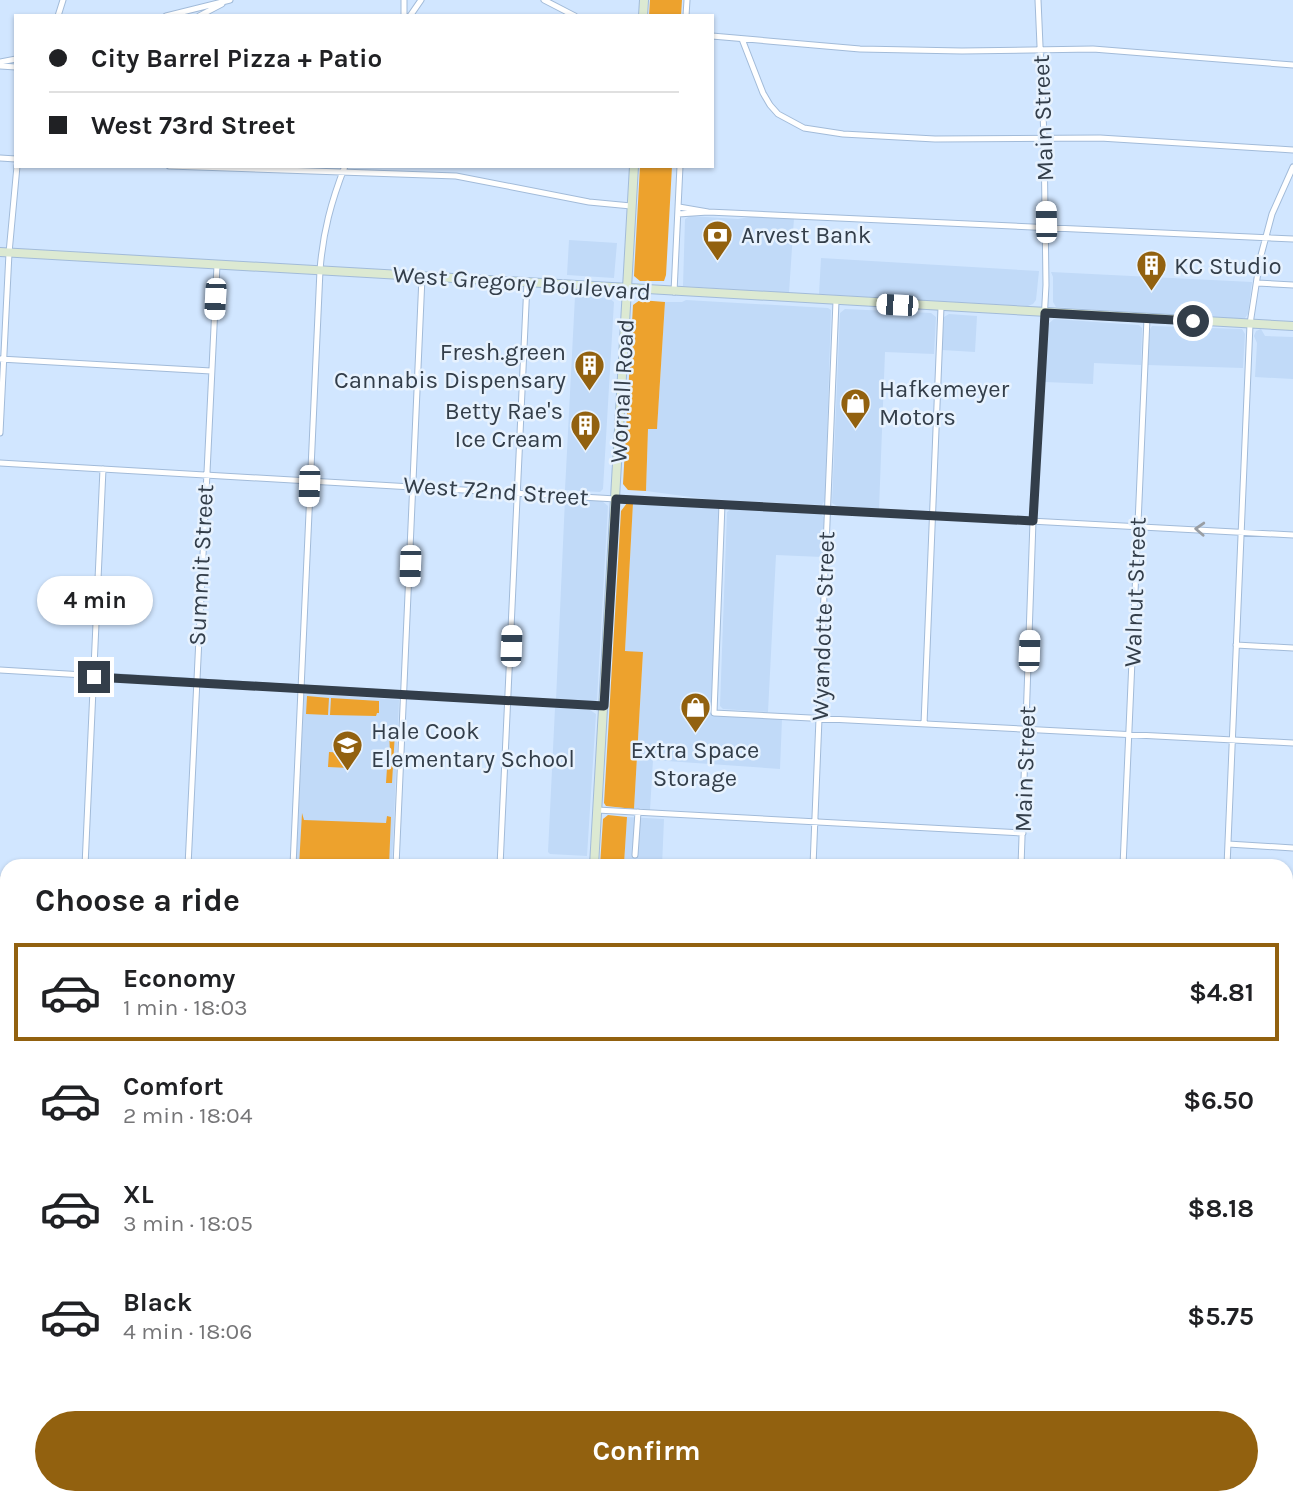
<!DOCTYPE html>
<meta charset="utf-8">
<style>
body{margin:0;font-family:Karla,sans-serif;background:#f6f6f6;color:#202124;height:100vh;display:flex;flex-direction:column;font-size:26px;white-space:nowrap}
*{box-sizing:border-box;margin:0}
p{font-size:23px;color:#757577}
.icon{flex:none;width:38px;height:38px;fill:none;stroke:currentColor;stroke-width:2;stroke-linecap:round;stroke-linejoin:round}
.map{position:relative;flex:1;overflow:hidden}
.side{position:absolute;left:0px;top:859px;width:1293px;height:646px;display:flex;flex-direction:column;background:#fff;border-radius:21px 21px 0 0;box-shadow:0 2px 5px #0004}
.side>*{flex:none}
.top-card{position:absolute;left:14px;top:14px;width:700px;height:154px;border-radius:0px;box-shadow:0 2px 5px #0004;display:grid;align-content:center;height:154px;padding:0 35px;background:#fff}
.end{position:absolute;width:32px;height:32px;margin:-16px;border:9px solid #333e4a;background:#fff;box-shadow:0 0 0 4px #fff}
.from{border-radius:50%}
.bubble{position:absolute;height:49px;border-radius:24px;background:#fff;box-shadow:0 2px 5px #0004;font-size:23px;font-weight:700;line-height:49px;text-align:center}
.car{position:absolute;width:21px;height:42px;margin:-21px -10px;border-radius:9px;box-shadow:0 0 5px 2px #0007;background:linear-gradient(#fff 24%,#345 0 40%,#fff 0 76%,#345 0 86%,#fff 0)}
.top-card b{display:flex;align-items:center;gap:24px;height:66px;font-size:26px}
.top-card b+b{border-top:2px solid #e0e0e0}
.top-card i{width:18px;height:18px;background:#202124}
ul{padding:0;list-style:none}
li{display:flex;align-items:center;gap:21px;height:98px;margin:0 14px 10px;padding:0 21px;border:4px solid transparent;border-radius:0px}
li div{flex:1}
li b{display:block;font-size:26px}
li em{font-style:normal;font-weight:700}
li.current{border-color:#92610f}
li>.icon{width:63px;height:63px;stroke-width:1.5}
h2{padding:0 35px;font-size:32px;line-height:84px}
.button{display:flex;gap:14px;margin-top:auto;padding:14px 35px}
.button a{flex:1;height:80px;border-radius:42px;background:#92610f;color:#fff;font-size:28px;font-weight:700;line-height:80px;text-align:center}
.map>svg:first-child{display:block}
.built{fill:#c1daf8}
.green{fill:#eda22d}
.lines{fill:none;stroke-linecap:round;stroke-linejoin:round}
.street-casing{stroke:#a2bbd9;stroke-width:7}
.secondary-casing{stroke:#a2bbd9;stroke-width:10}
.street{stroke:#fff;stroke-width:5}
.secondary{stroke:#dce9d2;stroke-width:8}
.oneway{stroke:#999ea4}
.route{stroke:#333e4a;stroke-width:9}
.labels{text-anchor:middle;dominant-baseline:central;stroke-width:5;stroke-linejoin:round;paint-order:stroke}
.street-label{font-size:24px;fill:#333e4a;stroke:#e7f2fe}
.poi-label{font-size:24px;fill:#333e4a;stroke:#e7f2fe;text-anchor:start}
</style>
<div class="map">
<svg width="1293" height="1504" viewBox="0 0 1293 1504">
<rect width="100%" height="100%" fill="#d1e6ff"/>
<!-- built -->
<path class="built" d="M690 216 738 219 756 216 794 218 789 293 683 286 685 219Z
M569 240 617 243 614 278 567 275Z
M821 258 1039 271 1036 300 1033 304 1028 306 819 294Z
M1051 272 1252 282 1248 314 1245 318 1236 319 1056 307 1053 302V277Z
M575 296 609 298 614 302 603 489 600 492 565 490Z
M686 300 828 308 831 310 825 500 822 505 706 499 646 491 648 429H657L665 302H682Z
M845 309 931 313 936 317 934 354 885 352 879 509 837 506 832 503 840 313Z
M949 314 977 316 975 352 942 350 944 317Z
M1054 319 1139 325 1142 328 1141 365 1094 363 1093 384 1045 382 1047 325Z
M1152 326 1242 329 1245 334 1243 368 1148 365 1149 331Z
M1261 329 1265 336 1293 337V379L1255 377 1257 343 1254 336 1256 331Z
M565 499 602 501 608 506 597 700 594 702 556 700Z
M633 503 720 509 711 715 782 719 780 769 653 760 650 810 634 809 643 653 625 651Z
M732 508 820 513 824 517 822 557 776 555 768 712 723 709 720 706 727 512Z
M308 693 399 700 392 866H296L304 695Z
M555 708 590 710 596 714 587 856 550 854 548 852Z
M627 817 664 819 662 866H620L624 864Z
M532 1498H570L571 1504H531Z"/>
<!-- green -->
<path class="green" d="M650 0H682L681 16H649Z
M640 166H672L666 275 664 281H640L634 276Z
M640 300 665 302 657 429H648L646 491 628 490 623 484 633 305Z
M627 503H633L625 651 643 652 634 809 606 806 604 803 621 511Z
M307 696 329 698 328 715 306 714Z
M331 698 379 701V713H377L376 716 330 715Z
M389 731 395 732 392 783H386L388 753H390Z
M329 752 349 753V768L328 767Z
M302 813 304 820 386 823 387 816 391 817 389 866H299Z
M608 815 627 817 624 864 600 866 603 819Z
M583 1498H778V1504H583Z"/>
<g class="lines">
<defs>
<path id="street" d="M544 0 575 16
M58 16 63 0
M166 16 230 0
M199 16 222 4
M404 16V0
M410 16 421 0
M686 16 687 0
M712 36 860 49 962 51 1093 49 1293 65
M742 39 763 93 770 105 778 114 804 128 843 134 935 139 1100 138 1293 150
M0 62 16 59
M0 66 16 67
M0 158 16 159
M169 166 456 176 589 202 631 206
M679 207 708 212
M678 214 708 212 1293 239
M1257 283 1293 285
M674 292 680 166
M0 359 211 371
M0 433 9 253 17 166
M0 463 616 499 1293 535
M722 504 714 713 1293 743
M1236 645 1293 648
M0 670 604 706
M924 724 941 307
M597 810 1023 833
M1228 844 1293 848
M635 855 638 812
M85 866 103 469
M188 866 217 265
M293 866 320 270C323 232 331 202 345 166
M396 866 422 277
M500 866 527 283
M813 866 836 301
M1021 866 1033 521 1046 285 1044 137 1038 0
M1123 866 1147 318
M1227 866 1250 324 1260 259 1272 214 1293 167
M0 879H7
M1286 952H1293
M1286 1049 1293 1050
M0 1055 7 1048
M632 1498 633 1504
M59 1504 60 1498
M179 1504V1498
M300 1504V1498
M394 1504V1498
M485 1504V1498
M786 1504V1498
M886 1504 887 1498
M992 1504V1498
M1102 1504V1498
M1201 1504 1202 1498"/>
<path id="secondary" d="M643 16 644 0
M0 252 1293 326
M594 866 634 166
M0 1082H7
M1286 1161H1293
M577 1498V1504"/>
</defs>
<!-- street casing -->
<use href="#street" class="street-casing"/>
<!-- secondary casing -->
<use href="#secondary" class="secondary-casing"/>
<!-- street -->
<use href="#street" class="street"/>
<!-- secondary -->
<use href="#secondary" class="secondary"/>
</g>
<!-- one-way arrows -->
<defs><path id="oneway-chevron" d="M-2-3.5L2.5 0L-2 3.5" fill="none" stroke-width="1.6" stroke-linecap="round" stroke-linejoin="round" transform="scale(1.75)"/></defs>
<use class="oneway" href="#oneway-chevron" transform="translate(1200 529) rotate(-177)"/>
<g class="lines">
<!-- route -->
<path class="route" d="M94 677 604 706 616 499 1033 521 1045 313 1193 321"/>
</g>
<!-- icons -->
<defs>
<symbol id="bank-pin" viewBox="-11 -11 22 30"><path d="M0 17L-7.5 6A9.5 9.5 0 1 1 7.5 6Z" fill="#92610f" stroke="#e7f2fe"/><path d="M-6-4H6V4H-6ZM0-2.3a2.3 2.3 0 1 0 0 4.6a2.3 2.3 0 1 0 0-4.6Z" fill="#fff"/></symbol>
<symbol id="building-pin" viewBox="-11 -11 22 30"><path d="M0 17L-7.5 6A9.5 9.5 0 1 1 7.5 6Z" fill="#92610f" stroke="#e7f2fe"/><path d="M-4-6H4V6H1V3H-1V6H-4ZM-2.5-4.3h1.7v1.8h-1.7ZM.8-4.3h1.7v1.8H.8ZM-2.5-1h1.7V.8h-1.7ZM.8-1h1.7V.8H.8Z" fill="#fff"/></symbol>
<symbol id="shop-pin" viewBox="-11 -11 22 30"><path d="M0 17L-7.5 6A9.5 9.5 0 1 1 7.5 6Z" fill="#92610f" stroke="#e7f2fe"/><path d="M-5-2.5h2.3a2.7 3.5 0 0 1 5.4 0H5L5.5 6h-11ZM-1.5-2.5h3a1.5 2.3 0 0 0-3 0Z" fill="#fff"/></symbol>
<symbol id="school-pin" viewBox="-11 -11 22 30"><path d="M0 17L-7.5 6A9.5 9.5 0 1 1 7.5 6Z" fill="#92610f" stroke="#e7f2fe"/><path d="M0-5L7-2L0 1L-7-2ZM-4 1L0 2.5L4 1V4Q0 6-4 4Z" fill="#fff"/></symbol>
</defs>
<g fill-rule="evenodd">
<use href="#bank-pin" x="700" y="218" width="35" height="47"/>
<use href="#building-pin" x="1134" y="248" width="35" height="47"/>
<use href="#building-pin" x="572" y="348" width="35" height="47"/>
<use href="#shop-pin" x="838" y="386" width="35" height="47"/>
<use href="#building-pin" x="568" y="408" width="35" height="47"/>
<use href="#shop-pin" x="678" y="690" width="35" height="47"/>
<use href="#school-pin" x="330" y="728" width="35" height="47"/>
</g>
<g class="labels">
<!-- street labels -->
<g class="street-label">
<text transform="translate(1043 118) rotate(-92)">Main Street</text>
<text transform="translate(522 283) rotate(4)">West Gregory Boulevard</text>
<text transform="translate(622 391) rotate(-87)">Wornall Road</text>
<text transform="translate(496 491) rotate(4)">West 72nd Street</text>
<text transform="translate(201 565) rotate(-87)">Summit Street</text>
<text transform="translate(1135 592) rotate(-88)">Walnut Street</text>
<text transform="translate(823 626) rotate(-88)">Wyandotte Street</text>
<text transform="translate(1025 769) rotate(-88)">Main Street</text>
</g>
<!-- poi labels -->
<g class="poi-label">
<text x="741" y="235">Arvest Bank</text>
<text x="1174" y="266">KC Studio</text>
<text x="566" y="352" text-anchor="end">Fresh.green<tspan x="566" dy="28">Cannabis Dispensary</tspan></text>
<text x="879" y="389">Hafkemeyer<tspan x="879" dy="28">Motors</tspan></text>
<text x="563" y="411" text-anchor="end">Betty Rae's<tspan x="563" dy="28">Ice Cream</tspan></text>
<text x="371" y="731">Hale Cook<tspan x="371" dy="28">Elementary School</tspan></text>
<text x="695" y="750" text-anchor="middle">Extra Space<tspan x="695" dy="28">Storage</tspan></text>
</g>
</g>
</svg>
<i class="end from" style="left:1193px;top:321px"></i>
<i class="end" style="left:94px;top:677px"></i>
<div class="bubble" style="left:37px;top:576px;width:116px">4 min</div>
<i class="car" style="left:1046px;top:222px;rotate:359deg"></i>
<i class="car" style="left:215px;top:299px;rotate:183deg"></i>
<i class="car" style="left:897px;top:305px;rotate:273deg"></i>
<i class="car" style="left:309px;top:486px;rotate:182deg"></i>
<i class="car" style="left:410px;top:566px;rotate:182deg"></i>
<i class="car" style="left:511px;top:646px;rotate:2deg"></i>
<i class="car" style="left:1029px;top:651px;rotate:2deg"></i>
<div class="top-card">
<b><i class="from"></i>City Barrel Pizza + Patio</b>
<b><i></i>West 73rd Street</b>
</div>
<section class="side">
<h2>Choose a ride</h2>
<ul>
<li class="current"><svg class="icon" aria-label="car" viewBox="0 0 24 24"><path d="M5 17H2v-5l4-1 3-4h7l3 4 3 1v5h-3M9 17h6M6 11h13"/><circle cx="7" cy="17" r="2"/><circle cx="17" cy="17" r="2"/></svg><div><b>Economy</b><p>1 min · 18:03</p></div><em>$4.81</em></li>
<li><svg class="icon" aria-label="car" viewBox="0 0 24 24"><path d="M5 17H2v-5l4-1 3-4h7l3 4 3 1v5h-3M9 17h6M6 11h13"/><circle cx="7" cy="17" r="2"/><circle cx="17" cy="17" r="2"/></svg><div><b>Comfort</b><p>2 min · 18:04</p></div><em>$6.50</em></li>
<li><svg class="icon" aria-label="car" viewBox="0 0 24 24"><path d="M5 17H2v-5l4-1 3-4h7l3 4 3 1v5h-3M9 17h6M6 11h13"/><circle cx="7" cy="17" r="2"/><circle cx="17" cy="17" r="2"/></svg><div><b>XL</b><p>3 min · 18:05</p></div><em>$8.18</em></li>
<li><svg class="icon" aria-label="car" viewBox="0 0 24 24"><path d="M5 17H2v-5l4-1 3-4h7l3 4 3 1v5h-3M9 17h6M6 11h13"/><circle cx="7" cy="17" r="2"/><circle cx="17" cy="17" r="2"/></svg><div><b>Black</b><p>4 min · 18:06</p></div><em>$5.75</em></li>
</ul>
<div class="button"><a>Confirm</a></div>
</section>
</div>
